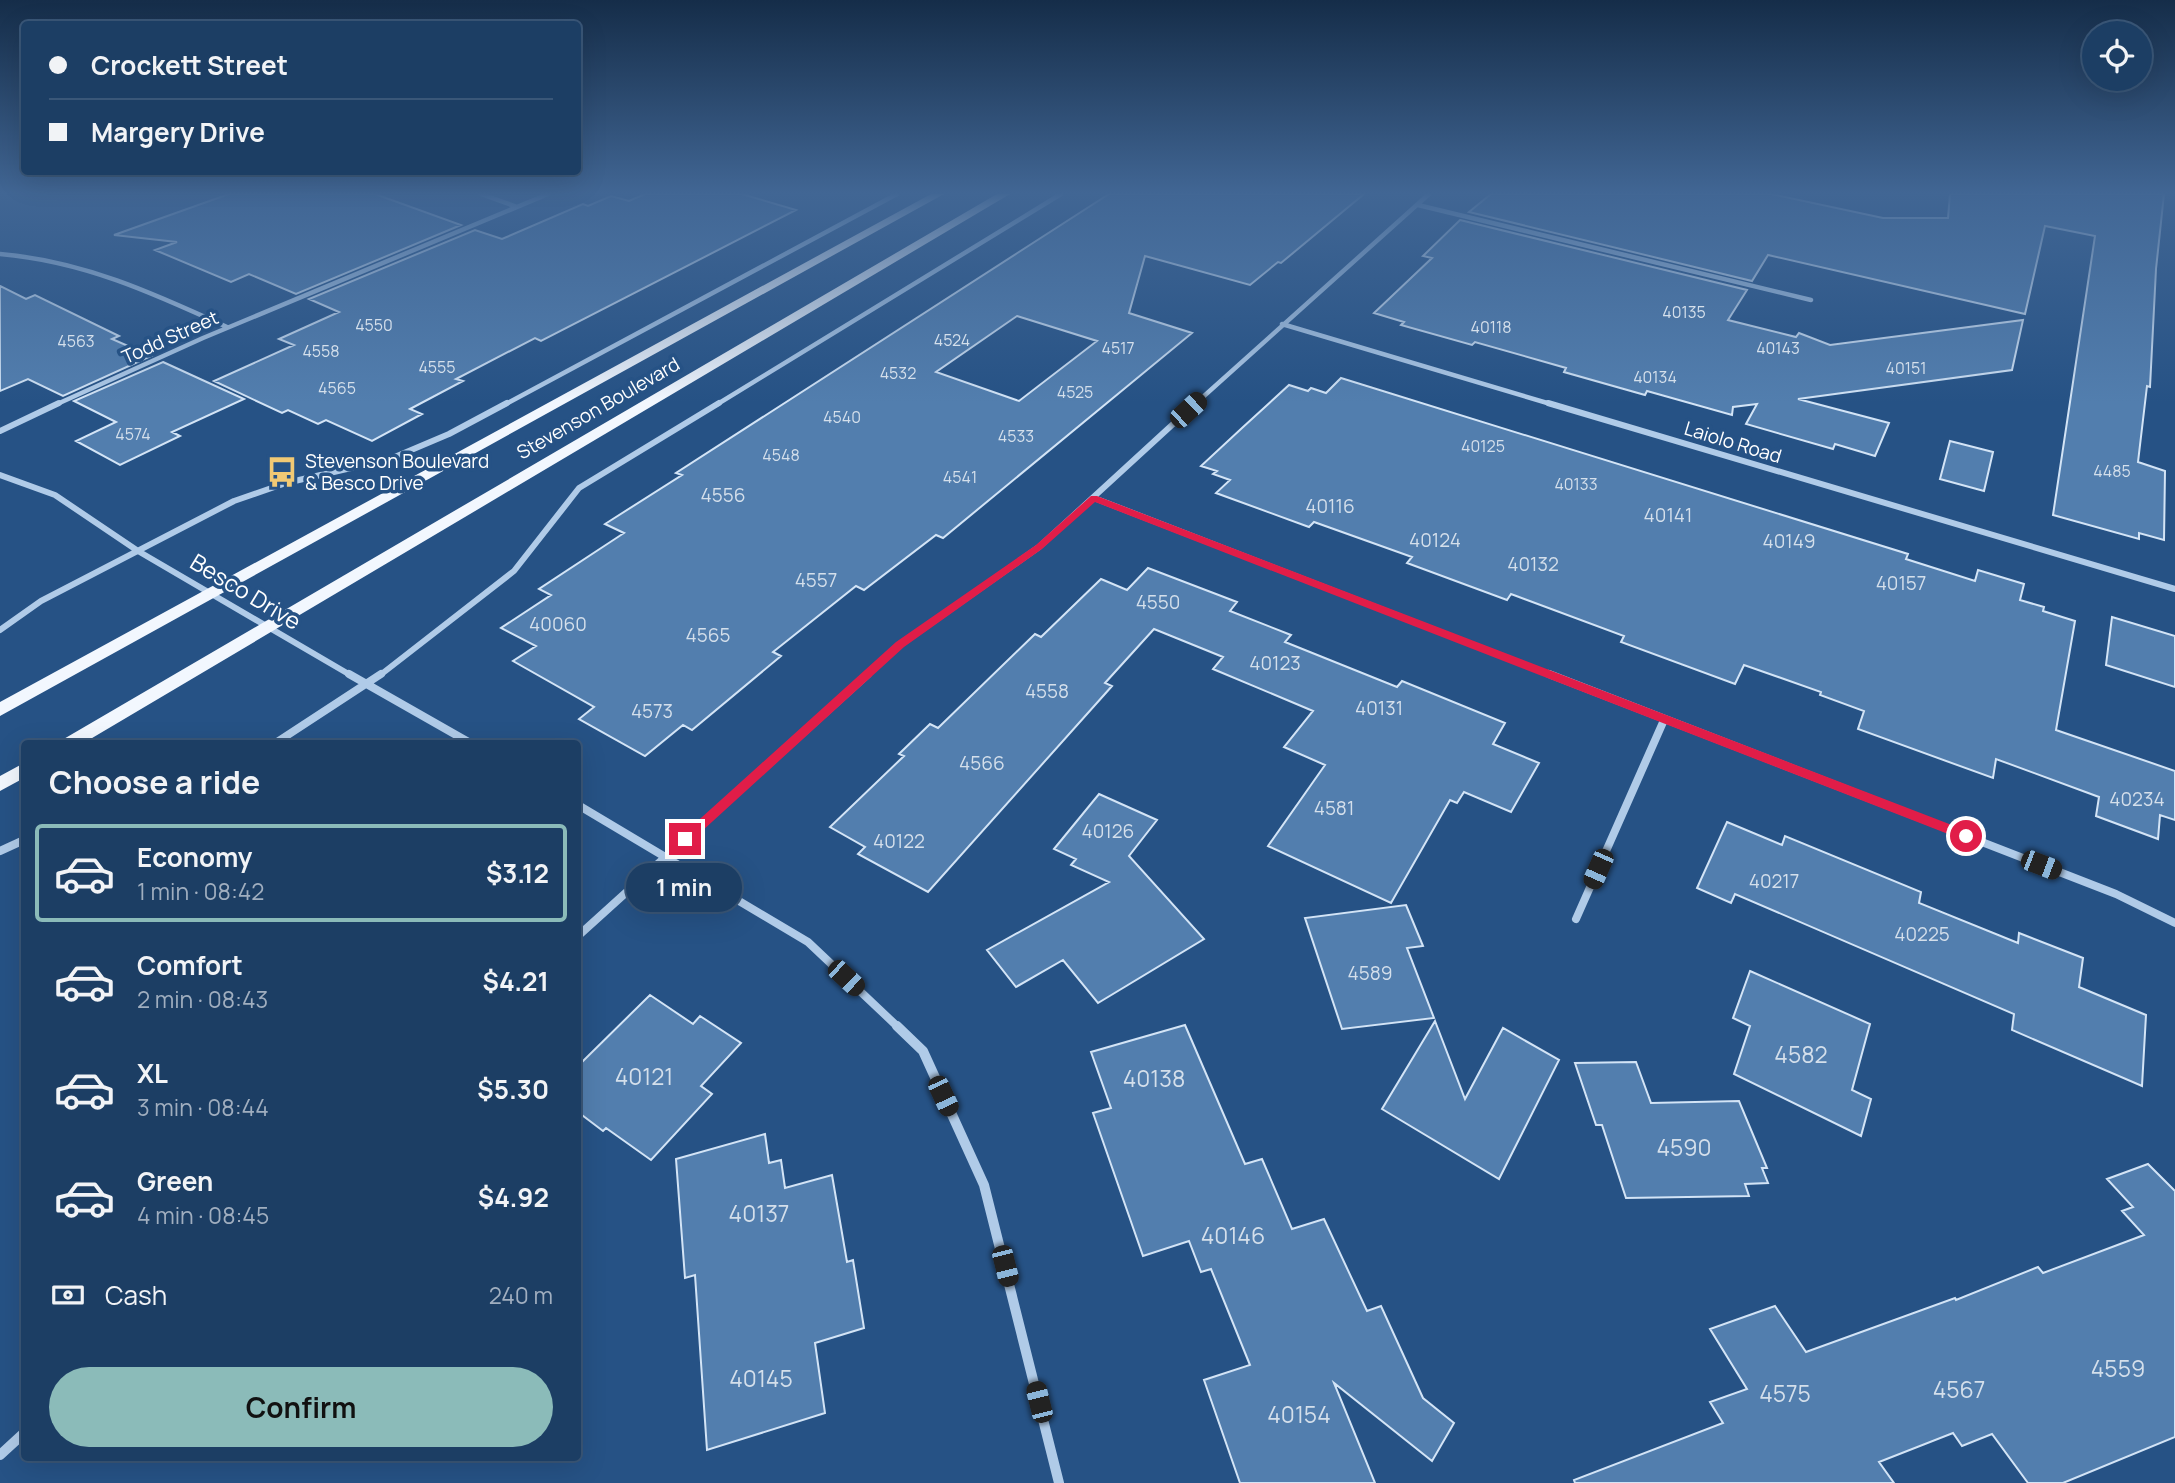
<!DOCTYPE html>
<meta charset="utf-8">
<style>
body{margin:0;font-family:Manrope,sans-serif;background:#29496d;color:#f1f3f6;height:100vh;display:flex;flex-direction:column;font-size:26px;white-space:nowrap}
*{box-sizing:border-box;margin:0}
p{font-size:23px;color:#a0aebf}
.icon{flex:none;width:38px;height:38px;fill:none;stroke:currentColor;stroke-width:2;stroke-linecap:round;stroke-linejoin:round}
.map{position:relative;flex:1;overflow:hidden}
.drawer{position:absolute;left:21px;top:740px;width:560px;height:721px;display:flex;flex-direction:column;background:#1c3e64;border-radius:7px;box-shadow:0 7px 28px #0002,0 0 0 2px #3a5778}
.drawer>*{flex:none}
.top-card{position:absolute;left:21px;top:21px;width:560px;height:154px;border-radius:7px;box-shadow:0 7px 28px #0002,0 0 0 2px #3a5778;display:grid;align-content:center;height:154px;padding:0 28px;background:#1c3e64}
.fabs{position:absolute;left:2082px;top:21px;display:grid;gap:14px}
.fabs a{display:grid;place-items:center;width:70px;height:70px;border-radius:50%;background:#1c3e64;box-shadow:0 7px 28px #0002,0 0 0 2px #3a5778;font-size:35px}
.end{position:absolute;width:32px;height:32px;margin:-16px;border:9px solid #e11d48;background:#fff;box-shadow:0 0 0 4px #fff}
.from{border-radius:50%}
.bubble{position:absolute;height:49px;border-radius:24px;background:#1c3e64;box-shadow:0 7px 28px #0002,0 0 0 2px #3a5778;font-size:23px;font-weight:700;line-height:49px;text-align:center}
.car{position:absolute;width:21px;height:42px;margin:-21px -10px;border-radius:9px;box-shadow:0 0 5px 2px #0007;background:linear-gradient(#222 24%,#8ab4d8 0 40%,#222 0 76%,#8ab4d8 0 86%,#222 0)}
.top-card b{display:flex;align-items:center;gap:24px;height:66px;font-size:26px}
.top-card b+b{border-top:2px solid #3a5778}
.top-card i{width:18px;height:18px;background:#f1f3f6}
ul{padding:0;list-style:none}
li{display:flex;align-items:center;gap:21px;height:98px;margin:0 14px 10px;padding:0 14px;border:4px solid transparent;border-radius:7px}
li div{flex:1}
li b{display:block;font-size:26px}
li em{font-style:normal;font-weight:700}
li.selected{border-color:#8bbbb9}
li>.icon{width:63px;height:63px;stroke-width:1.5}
h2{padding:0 28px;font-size:32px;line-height:84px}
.pay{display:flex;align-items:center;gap:18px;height:77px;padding:0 28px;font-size:26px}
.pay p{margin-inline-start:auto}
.action{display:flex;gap:14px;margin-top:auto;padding:14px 28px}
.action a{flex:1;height:80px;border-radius:42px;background:#8bbbb9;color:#111;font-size:28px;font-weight:700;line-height:80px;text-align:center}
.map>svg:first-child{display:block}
.building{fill:#527eae;stroke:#d3e4f6;stroke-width:2;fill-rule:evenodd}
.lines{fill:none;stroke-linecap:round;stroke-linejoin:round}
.minor-far3{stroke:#b0cbe8;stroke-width:4.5}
.minor-far2{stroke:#b0cbe8;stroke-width:6}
.minor-far1{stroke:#b0cbe8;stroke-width:8}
.minor{stroke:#b0cbe8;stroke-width:10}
.primary{fill:#f2f7fe;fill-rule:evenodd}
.route{fill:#e11d48}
.labels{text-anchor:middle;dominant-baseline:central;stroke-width:7;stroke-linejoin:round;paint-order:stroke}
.far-number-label{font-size:16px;fill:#d4dfeb}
.far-street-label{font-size:19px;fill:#fff;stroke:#265285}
.far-poi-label{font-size:19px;fill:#fff;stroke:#265285;text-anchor:start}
.number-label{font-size:19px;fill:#d4dfeb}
.street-label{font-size:23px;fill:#fff;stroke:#265285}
.near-number-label{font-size:23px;fill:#d4dfeb}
</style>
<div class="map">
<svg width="2175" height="1483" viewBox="0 0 2175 1483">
<rect width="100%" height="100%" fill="#265285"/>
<!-- building -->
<path class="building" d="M229 194H375L461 225 296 294 249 274 231 282 155 250 177 242 114 235Z
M645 194H742L796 210 541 341 535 338 456 379 463 381 410 409 422 414 372 441 326 420 318 424 288 410 282 413 214 381 294 345 279 339 339 312 309 299 475 230 502 239 583 204 588 206 611 196 629 201Z
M1109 194H1364L1281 263 1278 262 1250 285 1145 256 1129 313 1192 333 943 538 936 535 864 590 856 586 773 652 781 656 692 730 683 725 645 756 579 719 594 707 513 661 536 646 501 628 551 595 539 589 624 533 605 524 682 475 676 473ZM1017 316 1097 341 1019 401 936 372Z
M1491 194H1771L1883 218H1948L1950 194H2164L2156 269 2150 387 2147 386 2138 462 2165 471 2164 540 2139 533V539L2053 515 2095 236 2045 226 2025 314 1768 255 1752 281 1469 212Z
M1460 220 1747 290 1728 320 1796 337 1799 333 1830 345 2023 320 2012 370 1798 399 1889 423 1875 456 1835 444 1833 449 1746 424 1757 404 1733 407 1732 415 1647 391 1645 395 1564 372 1566 368 1475 342 1472 345 1401 325 1404 322 1374 313 1432 258 1423 256Z
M0 286 26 299 35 295 119 336 112 339 151 356 63 396 28 379 0 391Z
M163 362 244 399 172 432 180 436 120 465 76 441 116 422 74 401Z
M1341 378 1908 554 1906 559 1975 581 1978 570 2024 584 2020 600 2044 607 2043 611 2075 621 2056 730 2175 771V820L2160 815 2158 839 2096 816 2099 797 1996 759 1993 778 1858 729 1864 711 1820 695 1821 692 1744 665 1735 684 1621 642 1624 636 1511 594 1507 600 1407 563 1412 557 1314 522 1309 527 1216 493 1230 480 1213 474 1217 471 1201 466 1242 428 1289 385 1308 391 1311 388 1326 393Z
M1950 441 1993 452 1984 491 1940 479Z
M1148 568 1237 602 1230 611 1291 635 1285 642 1397 687 1402 681 1505 723 1493 744 1539 763 1511 812 1464 792 1457 803 1450 800 1391 903 1268 846 1325 765 1284 747 1313 711 1213 669 1223 657 1154 629 1105 683 1112 686 928 892 858 854 865 847 830 827 904 756 899 754 930 724 938 728 1035 634 1041 637 1101 579 1127 590Z
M2112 617 2175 636V687L2106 665Z
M1099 794 1157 820 1129 856 1204 939 1098 1003 1063 960 1016 987 987 950 1109 882 1071 865 1076 859 1054 849Z
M1727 822 1782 845 1785 836 1921 892 1919 903 2018 943 2019 933 2083 958 2079 987 2146 1015 2142 1086 2012 1030 2014 1014 1735 894 1731 903 1697 888Z
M1406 905 1423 946 1407 948 1434 1018 1342 1029 1305 918Z
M1750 971 1870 1024 1852 1090 1871 1099 1861 1136 1734 1074 1750 1026 1733 1018Z
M650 995 693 1024 700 1016 741 1043 701 1086 712 1094 651 1160 606 1128 603 1131 578 1112V1066Z
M1435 1021 1465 1099 1503 1028 1559 1060 1499 1179 1382 1109Z
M1185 1025 1245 1164 1262 1159 1292 1229 1324 1219 1367 1311 1381 1306 1423 1398 1454 1423 1432 1461 1334 1383 1375 1483H1240L1204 1380 1250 1365 1211 1269 1201 1272 1189 1241 1143 1256 1093 1113 1111 1108 1091 1052Z
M1636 1062 1651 1103 1739 1101 1767 1168H1762L1768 1183 1745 1184 1749 1196 1626 1198 1602 1125H1596L1575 1063Z
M765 1134 769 1163 781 1160 785 1188 832 1175 847 1262 853 1260 864 1328 815 1343 825 1413 707 1450 695 1275 685 1278 676 1159Z
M2148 1164 2175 1191V1437L2063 1483H2028L1992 1434 1962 1446 1953 1433 1879 1462 1894 1483H1575L1574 1480 1723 1423 1710 1402 1747 1389 1710 1329 1775 1306 1806 1352 1955 1298 1956 1300 2038 1267 2043 1273 2144 1235 2122 1211 2133 1207 2107 1179Z"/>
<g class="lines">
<!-- minor-far3 -->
<path class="minor-far3" d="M481 194 517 207
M1418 205 1811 300
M0 254C83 261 153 293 227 327
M1282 324 1554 405
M55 405 203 338 548 194
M504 405 897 194
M716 405 1061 194
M1194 405 1429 194"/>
<!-- minor-far2 -->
<path class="minor-far2" d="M1548 403 2175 589
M0 431 59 403
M0 475 55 495 138 551 352 676
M1094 498 1554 676
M0 630 41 601 234 501 286 483 390 459 449 434 507 403
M379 676 514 571 579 488 719 403
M866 676 900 645 1039 547 1196 403"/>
<!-- minor-far1 -->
<path class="minor-far1" d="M349 674 472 744
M1549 674 2116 894 2175 923
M274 744 381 674
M578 805 808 942 899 1028
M0 851 24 840
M1576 919 1664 720
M578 936 868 674"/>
<!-- minor -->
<path class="minor" d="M897 1026 923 1051 984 1185 1059 1483
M0 1455 24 1433"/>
<!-- primary -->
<path class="primary" d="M931 194H944L0 716V702Z
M997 194H1010L82 744H59L62 740Z
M24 763V778L0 791V776Z"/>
</g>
<!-- sky -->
<linearGradient id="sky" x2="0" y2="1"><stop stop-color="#152d49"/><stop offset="0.48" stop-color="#416694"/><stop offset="1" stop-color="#416694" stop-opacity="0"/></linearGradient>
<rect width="2175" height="402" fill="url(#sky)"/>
<!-- route -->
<path class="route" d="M1091 496H1097L1970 832 1972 836 1970 839H1961L1095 502 1042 549 904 647 690 842H681V836L896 642 1036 545Z"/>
<!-- icons -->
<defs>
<symbol id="bus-bare" viewBox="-9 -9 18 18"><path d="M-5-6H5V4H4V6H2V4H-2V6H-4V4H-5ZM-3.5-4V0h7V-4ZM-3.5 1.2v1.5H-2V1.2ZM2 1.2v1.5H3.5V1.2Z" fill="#f1c974" stroke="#265285" stroke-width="2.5" paint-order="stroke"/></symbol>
</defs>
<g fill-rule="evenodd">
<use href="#bus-bare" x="260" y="450" width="44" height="44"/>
</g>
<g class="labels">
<!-- far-number labels -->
<g class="far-number-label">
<text x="1684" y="312">40135</text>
<text x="374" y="325">4550</text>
<text x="1491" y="327">40118</text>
<text x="952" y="340">4524</text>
<text x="76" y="341">4563</text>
<text x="1118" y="348">4517</text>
<text x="1778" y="348">40143</text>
<text x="321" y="351">4558</text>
<text x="437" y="367">4555</text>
<text x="1906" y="368">40151</text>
<text x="898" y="373">4532</text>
<text x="1655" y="377">40134</text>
<text x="337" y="388">4565</text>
<text x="1075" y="392">4525</text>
<text x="842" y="417">4540</text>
<text x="133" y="434">4574</text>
<text x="1016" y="436">4533</text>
<text x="1483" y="446">40125</text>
<text x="781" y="455">4548</text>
<text x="2112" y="471">4485</text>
<text x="960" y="477">4541</text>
<text x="1576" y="484">40133</text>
</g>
<!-- far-street labels -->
<g class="far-street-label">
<text transform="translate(170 337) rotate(-24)">Todd Street</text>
<text transform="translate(598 408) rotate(-30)">Stevenson Boulevard</text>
<text transform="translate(1733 442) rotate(17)">Laiolo Road</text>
</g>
<!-- far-poi labels -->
<g class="far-poi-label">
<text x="305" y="461">Stevenson Boulevard<tspan x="305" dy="22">&amp; Besco Drive</tspan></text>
</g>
<!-- number labels -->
<g class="number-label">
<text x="723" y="495">4556</text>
<text x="1330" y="506">40116</text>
<text x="1668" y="515">40141</text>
<text x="1435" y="540">40124</text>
<text x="1789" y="541">40149</text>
<text x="1533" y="564">40132</text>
<text x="816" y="580">4557</text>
<text x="1901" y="583">40157</text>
<text x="1158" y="602">4550</text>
<text x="558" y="624">40060</text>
<text x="708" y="635">4565</text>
<text x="1275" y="663">40123</text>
<text x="1047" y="691">4558</text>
<text x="1379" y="708">40131</text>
<text x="652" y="711">4573</text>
<text x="982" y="763">4566</text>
<text x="2137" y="799">40234</text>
<text x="1334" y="808">4581</text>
<text x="1108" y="831">40126</text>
<text x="899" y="841">40122</text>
<text x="1774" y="881">40217</text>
<text x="1922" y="934">40225</text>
<text x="1370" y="973">4589</text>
</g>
<!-- street labels -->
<g class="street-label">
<text transform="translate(246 591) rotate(31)">Besco Drive</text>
</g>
<!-- near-number labels -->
<g class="near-number-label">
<text x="1801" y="1054">4582</text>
<text x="644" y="1076">40121</text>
<text x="1154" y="1078">40138</text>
<text x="1684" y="1147">4590</text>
<text x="759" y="1213">40137</text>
<text x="1233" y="1235">40146</text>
<text x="2118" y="1368">4559</text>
<text x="761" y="1378">40145</text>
<text x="1959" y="1389">4567</text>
<text x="1785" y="1393">4575</text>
<text x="1299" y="1414">40154</text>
</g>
</g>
</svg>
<div class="fabs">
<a><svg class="icon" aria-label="locate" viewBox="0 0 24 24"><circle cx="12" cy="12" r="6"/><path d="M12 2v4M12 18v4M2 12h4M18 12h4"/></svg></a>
</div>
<i class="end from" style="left:1966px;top:836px"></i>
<i class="end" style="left:685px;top:839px"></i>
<div class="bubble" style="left:626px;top:863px;width:116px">1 min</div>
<i class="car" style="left:1188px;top:410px;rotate:47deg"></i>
<i class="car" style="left:2041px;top:865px;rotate:111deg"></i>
<i class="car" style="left:1598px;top:869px;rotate:204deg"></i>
<i class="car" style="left:846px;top:978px;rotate:133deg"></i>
<i class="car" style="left:943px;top:1096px;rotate:155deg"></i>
<i class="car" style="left:1005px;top:1266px;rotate:166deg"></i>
<i class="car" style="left:1039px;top:1402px;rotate:346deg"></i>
<div class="top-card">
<b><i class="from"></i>Crockett Street</b>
<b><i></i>Margery Drive</b>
</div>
<section class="drawer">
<h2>Choose a ride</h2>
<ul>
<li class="selected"><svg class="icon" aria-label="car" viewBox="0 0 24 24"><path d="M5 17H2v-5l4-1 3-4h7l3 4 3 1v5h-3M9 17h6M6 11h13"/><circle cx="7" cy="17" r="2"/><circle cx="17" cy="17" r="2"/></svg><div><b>Economy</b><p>1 min · 08:42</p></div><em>$3.12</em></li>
<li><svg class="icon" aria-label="car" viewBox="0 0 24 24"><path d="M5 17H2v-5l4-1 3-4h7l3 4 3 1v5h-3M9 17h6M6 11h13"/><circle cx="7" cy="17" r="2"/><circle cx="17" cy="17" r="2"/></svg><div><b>Comfort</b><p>2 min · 08:43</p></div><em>$4.21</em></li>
<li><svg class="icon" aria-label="car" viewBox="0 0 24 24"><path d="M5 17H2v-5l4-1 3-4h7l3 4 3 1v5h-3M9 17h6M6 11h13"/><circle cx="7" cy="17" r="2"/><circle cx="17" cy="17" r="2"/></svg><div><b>XL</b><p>3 min · 08:44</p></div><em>$5.30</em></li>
<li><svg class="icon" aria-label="car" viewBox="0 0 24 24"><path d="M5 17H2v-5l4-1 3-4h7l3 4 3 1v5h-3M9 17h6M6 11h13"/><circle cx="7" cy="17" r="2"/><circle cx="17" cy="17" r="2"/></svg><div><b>Green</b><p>4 min · 08:45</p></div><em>$4.92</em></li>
</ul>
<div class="pay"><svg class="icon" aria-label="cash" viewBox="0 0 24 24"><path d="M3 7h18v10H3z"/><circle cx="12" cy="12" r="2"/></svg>Cash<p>240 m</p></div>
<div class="action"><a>Confirm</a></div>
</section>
</div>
